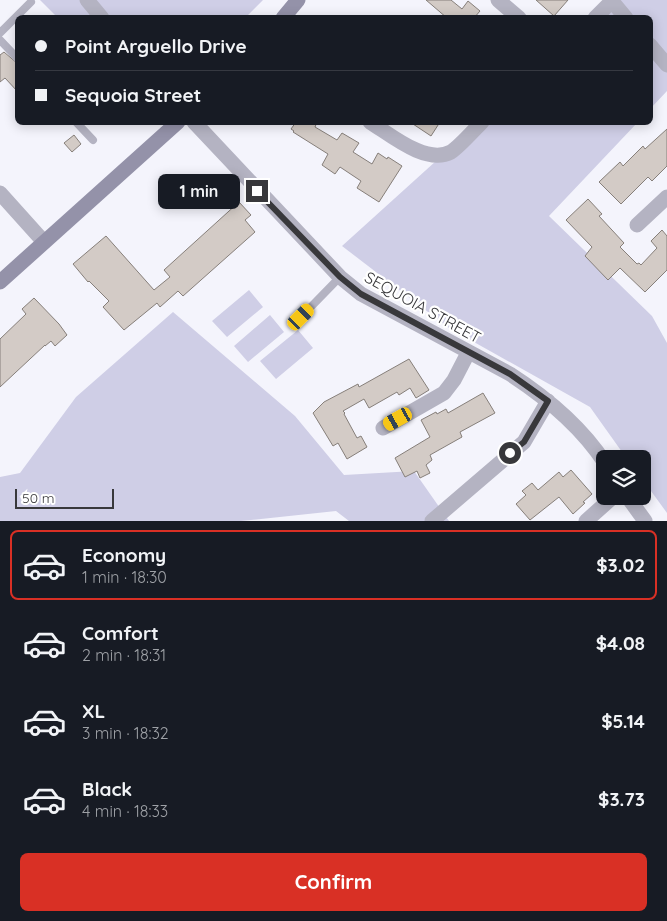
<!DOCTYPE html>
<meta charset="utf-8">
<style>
body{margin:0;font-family:Quicksand,sans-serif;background:#20242c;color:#f1f3f6;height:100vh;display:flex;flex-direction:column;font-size:19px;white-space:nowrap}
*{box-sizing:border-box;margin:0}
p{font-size:16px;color:#9ea1a6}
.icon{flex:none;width:28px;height:28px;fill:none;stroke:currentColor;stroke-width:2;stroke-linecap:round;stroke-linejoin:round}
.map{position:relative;height:521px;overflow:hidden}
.drawer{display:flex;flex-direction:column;background:#171b24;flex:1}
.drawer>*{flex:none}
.guide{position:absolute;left:15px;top:15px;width:638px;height:110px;border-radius:8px;box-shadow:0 2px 12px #0003;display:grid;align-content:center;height:110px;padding:0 20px;background:#171b24}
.fabs{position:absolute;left:596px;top:450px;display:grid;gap:10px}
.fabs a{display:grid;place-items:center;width:55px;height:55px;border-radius:8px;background:#171b24;box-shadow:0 2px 12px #0003;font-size:25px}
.scale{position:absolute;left:15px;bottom:12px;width:99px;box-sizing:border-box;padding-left:5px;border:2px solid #38383b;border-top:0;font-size:14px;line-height:18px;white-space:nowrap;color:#38383b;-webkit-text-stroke:4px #fff;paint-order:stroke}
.end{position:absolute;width:22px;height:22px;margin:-11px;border:6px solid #38383b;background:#fff;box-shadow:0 0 0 2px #fff}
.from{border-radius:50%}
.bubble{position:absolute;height:35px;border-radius:8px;background:#171b24;box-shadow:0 2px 12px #0003;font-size:16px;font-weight:700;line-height:35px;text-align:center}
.car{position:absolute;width:15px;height:30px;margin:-15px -8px;border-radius:6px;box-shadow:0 0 4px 1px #0007;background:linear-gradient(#f5c518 24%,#345 0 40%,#f5c518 0 76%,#345 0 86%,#f5c518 0)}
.guide b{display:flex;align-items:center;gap:18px;height:48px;font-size:19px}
.guide b+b{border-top:1px solid #363941}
.guide i{width:12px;height:12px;background:#f1f3f6}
ul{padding:9px 0 0;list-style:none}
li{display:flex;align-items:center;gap:15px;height:70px;margin:0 10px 8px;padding:0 10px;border:2px solid transparent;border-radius:8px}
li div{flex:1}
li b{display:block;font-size:19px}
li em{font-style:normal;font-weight:700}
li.on{border-color:#d93025}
li>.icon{width:45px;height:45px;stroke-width:1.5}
.action{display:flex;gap:10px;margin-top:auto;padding:10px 20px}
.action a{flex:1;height:58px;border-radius:8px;background:#d93025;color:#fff;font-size:20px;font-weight:700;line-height:58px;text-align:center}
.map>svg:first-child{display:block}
.green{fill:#cfcee6}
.building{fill:#d3cbc6;stroke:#867f7a}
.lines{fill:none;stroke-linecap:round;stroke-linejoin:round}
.lane{stroke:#b4b3c2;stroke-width:8}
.street{stroke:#b4b3c2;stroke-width:15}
.secondary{stroke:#9492a9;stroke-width:15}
.route{stroke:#38383b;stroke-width:6}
.labels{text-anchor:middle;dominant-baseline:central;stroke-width:4.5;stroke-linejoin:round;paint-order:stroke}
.street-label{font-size:16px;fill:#38383b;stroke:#fff}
</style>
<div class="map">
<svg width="667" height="521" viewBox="0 0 667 521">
<rect width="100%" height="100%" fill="#f4f4fc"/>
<!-- green -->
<path class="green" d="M40 0H263L245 18 57 17Z
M614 0H667V91L650 109V18H594Z
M478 123H637L549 216 652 316 667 343V513L643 480 642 459H627L590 407 449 328 342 246Z
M249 290 263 307 227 337 212 321Z
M173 312 295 416 344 475 414 471 449 521H349L336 511 241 521H0V477L20 473 76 397Z
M270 315 284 332 248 362 234 346Z
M298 330 313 348 276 379 260 361Z"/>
<!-- building -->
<path class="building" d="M426 0H451L462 9 468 1 480 11 474 18H447Z
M536 0H568L554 16Z
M4 52 18 64V92L5 78 0 82V55Z
M296 122H317L315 127 337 140 342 133 359 143 353 152 372 164 378 153 387 159 388 157 402 166 379 202 357 188 361 181 340 167 335 174 322 165 328 154 293 132 294 131 291 129Z
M410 122H440L431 136Z
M667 129V166L652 181 648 177 621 204 599 182 620 162 623 166 643 146 645 149Z
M74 135 81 144 72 152 64 143Z
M588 199 602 214 599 216 624 243 620 247 637 264 639 263 641 265 657 248 651 241 662 230 667 236V270L645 292 620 268 608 280 585 256 592 247 566 220Z
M239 202 251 215 245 220 255 232 183 296 178 291 160 307 157 303 124 330 103 307 109 301 89 281 88 282 73 264 106 236 154 290 170 277 164 270Z
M34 298 59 324 67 335 55 346 51 341 45 346V345L0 387V339L26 314 22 309Z
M409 359 429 390 416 398 410 388 399 395 397 392 369 408 364 399 343 411 345 413 344 414 357 438 361 436 367 447 347 459 338 443 333 446 313 413 324 402 358 384 359 387Z
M483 393 495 413 460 432 462 437 430 455 432 460 426 465 430 473 420 478 417 471 405 477 395 458 430 437 421 420 436 412 437 414 446 409 448 413Z
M571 470 592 494 583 502 585 503 573 514 559 497 530 520 516 504 526 495 522 491 532 483 538 490 559 472 563 477Z"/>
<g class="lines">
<!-- lane -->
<path class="lane" d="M0 33 31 2
M0 40 18 59
M76 122 93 140
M301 317 340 277"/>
<!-- street -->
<path class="street" d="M87 0 102 18
M498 0 519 18
M611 0 626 18
M595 18 613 0
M650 45 667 65
M194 122 340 277 361 294 510 374C547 398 581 426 605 463
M370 122C391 135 426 165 451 152 459 147 474 130 482 122
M0 193 44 242
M637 225 667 197
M383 428 444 393 454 380 468 353
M627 496 645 521
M432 521 524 442 548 401
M586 521 614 496"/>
<!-- secondary -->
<path class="secondary" d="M283 18 298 0
M0 282 178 122"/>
</g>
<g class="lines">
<!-- route -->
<path class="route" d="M257 191 340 277 361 294 510 374 548 401 524 442 510 453"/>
</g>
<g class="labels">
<!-- street labels -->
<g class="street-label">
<text transform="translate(423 307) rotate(29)">SEQUOIA STREET</text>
</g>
</g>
</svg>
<div class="fabs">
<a><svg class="icon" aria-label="layers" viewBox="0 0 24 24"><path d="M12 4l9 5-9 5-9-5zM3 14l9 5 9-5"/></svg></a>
</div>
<div class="scale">50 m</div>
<i class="end from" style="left:510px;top:453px"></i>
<i class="end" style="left:257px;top:191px"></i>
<div class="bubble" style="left:158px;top:174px;width:82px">1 min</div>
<i class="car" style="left:301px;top:317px;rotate:45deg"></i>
<i class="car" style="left:398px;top:419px;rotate:241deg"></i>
<div class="guide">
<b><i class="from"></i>Point Arguello Drive</b>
<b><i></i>Sequoia Street</b>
</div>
</div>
<section class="drawer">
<ul>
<li class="on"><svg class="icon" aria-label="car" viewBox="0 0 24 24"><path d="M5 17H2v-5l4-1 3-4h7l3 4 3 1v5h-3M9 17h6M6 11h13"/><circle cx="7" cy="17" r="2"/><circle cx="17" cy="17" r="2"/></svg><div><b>Economy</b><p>1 min · 18:30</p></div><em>$3.02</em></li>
<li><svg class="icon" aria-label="car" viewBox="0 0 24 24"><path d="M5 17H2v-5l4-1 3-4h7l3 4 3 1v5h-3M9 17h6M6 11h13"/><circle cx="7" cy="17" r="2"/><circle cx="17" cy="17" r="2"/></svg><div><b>Comfort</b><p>2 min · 18:31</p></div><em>$4.08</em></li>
<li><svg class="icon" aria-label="car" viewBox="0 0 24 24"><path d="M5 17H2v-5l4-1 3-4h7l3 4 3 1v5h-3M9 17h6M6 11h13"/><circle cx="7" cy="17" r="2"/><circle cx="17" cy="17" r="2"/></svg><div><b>XL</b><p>3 min · 18:32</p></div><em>$5.14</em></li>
<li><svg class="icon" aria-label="car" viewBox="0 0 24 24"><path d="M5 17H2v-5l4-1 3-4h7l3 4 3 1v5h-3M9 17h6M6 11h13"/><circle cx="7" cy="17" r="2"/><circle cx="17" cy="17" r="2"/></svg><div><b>Black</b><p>4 min · 18:33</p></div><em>$3.73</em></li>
</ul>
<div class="action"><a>Confirm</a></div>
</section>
